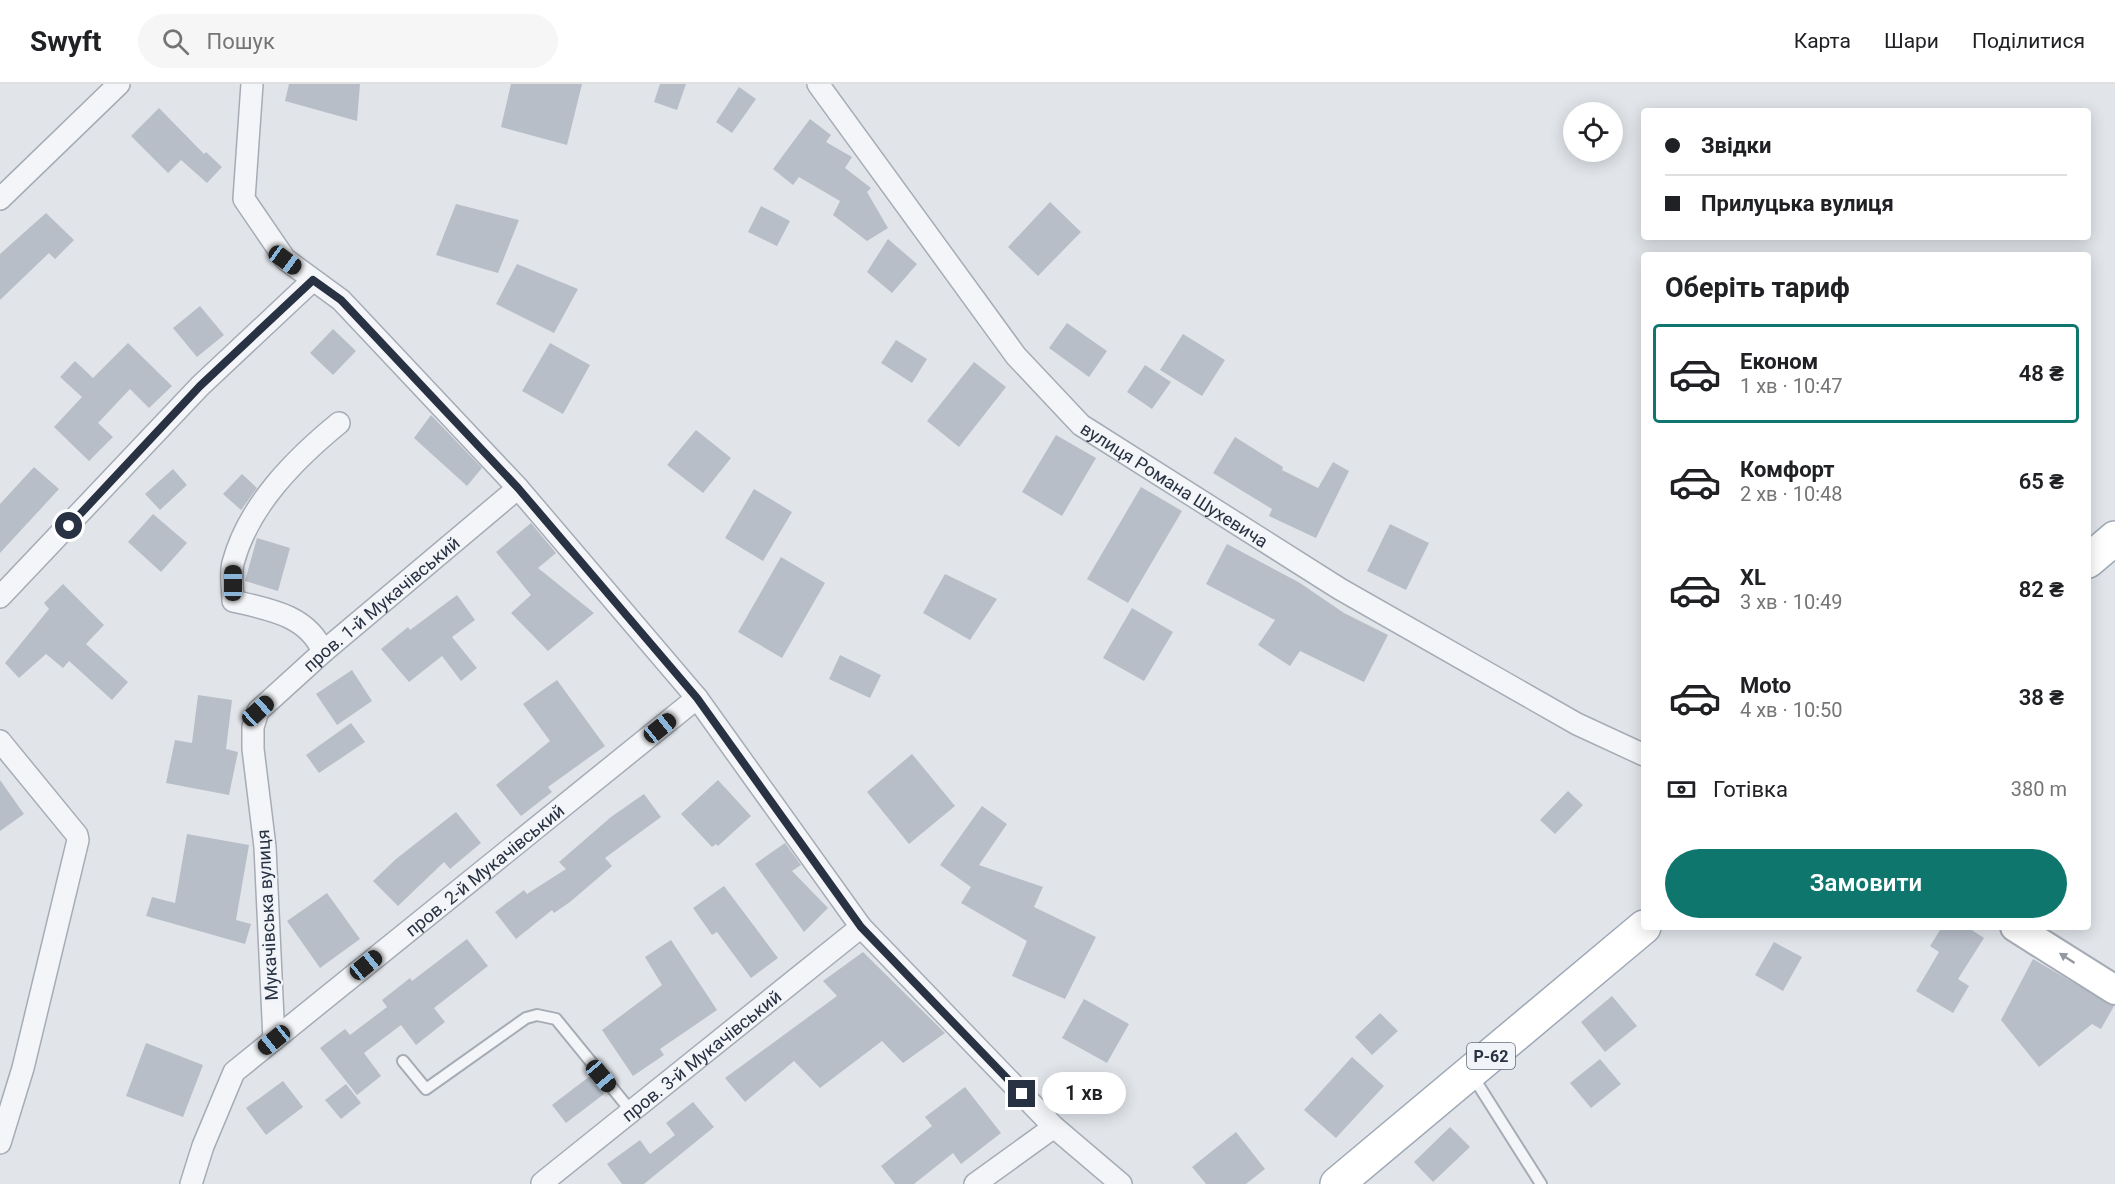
<!DOCTYPE html>
<html lang="uk">
<meta charset="utf-8">
<style>
body{margin:0;font-family:Roboto,sans-serif;background:#f6f6f6;color:#202124;height:100vh;display:flex;flex-direction:column;font-size:22px;white-space:nowrap}
*{box-sizing:border-box;margin:0}
p{font-size:20px;color:#757577}
.icon{flex:none;width:33px;height:33px;fill:none;stroke:currentColor;stroke-width:2;stroke-linecap:round;stroke-linejoin:round}
.map{position:relative;flex:1;overflow:hidden}
.panel{position:absolute;left:1641px;top:168px;width:450px;height:678px;display:flex;flex-direction:column;background:#fff;border-radius:6px;box-shadow:0 3px 15px #0003}
.panel>*{flex:none}
.banner{position:absolute;left:1641px;top:24px;width:450px;height:132px;border-radius:6px;box-shadow:0 3px 15px #0003;display:grid;align-content:center;height:132px;padding:0 24px;background:#fff}
.buttons{position:absolute;left:1563px;top:18px;display:grid;gap:12px}
.buttons a{display:grid;place-items:center;width:60px;height:60px;border-radius:50%;background:#fff;box-shadow:0 3px 15px #0003;font-size:30px}
.end{position:absolute;width:27px;height:27px;margin:-14px;border:8px solid #283243;background:#fff;box-shadow:0 0 0 3px #fff}
.from{border-radius:50%}
.bubble{position:absolute;height:42px;border-radius:21px;background:#fff;box-shadow:0 3px 15px #0003;font-size:20px;font-weight:600;line-height:42px;text-align:center}
.car{position:absolute;width:18px;height:36px;margin:-18px -9px;border-radius:8px;box-shadow:0 0 4px 2px #0007;background:linear-gradient(#222 24%,#8ab4d8 0 40%,#222 0 76%,#8ab4d8 0 86%,#222 0)}
.banner b{display:flex;align-items:center;gap:21px;height:57px;font-size:22px}
.banner b+b{border-top:2px solid #e0e0e0}
.banner i{width:15px;height:15px;background:#202124}
ul{padding:0;list-style:none}
li{display:flex;align-items:center;gap:18px;height:99px;margin:0 12px 9px;padding:0 12px;border:3px solid transparent;border-radius:6px}
li div{flex:1}
li b{display:block;font-size:22px}
li em{font-style:normal;font-weight:600}
li.current{border-color:#0f766e}
li>.icon{width:54px;height:54px;stroke-width:1.5}
h2{padding:0 24px;font-size:27px;line-height:72px}
.pay{display:flex;align-items:center;gap:15px;height:66px;padding:0 24px;font-size:22px}
.pay p{margin-inline-start:auto}
.action{display:flex;gap:12px;margin-top:auto;padding:12px 24px}
.action a{flex:1;height:69px;border-radius:36px;background:#0f766e;color:#fff;font-size:24px;font-weight:600;line-height:69px;text-align:center}
header{display:flex;align-items:center;gap:36px;box-sizing:border-box;height:84px;padding:0 30px;background:#fff;border-bottom:2px solid #e0e0e0}
header strong{font-size:28px}
nav{display:flex;gap:33px;margin-inline-start:auto;font-size:21px}
.search{width:420px;height:54px;background:#f6f6f6;display:flex;align-items:center;gap:15px;box-sizing:border-box;padding:0 21px;border-radius:33px;color:#757577;font-size:22px}
.map>svg:first-child{display:block}
.building{fill:#b7bec8}
.lines{fill:none;stroke-linecap:round;stroke-linejoin:round}
.lane-casing{stroke:#a6acb5;stroke-width:14}
.street-casing{stroke:#a6acb5;stroke-width:24}
.secondary-casing{stroke:#a6acb5;stroke-width:32}
.primary-casing{stroke:#9fa9b6;stroke-width:36}
.lane{stroke:#f4f5f8;stroke-width:10}
.street{stroke:#f4f5f8;stroke-width:21}
.secondary{stroke:#fff;stroke-width:28}
.primary{stroke:#fff;stroke-width:33}
.oneway{fill:#9498a1}
.route{stroke:#283243;stroke-width:8}
.labels{text-anchor:middle;dominant-baseline:central;stroke-width:4.5;stroke-linejoin:round;paint-order:stroke}
.shield{fill:#f0f3f7;stroke:#646c79;stroke-width:1.5}
.shield-label{font-size:16px;font-weight:bold;fill:#283243}
.street-label{font-size:18px;fill:#283243;stroke:#f0f3f7}
</style>
<header>
<strong>Swyft</strong>
<div class="search"><svg class="icon" aria-label="search" viewBox="0 0 24 24"><circle cx="10" cy="10" r="6"/><path d="M15 15l6 6"/></svg>Пошук</div>
<nav><a>Карта</a><a>Шари</a><a>Поділитися</a></nav>
</header>
<div class="map">
<svg width="2115" height="1100" viewBox="0 0 2115 1100">
<rect width="100%" height="100%" fill="#e1e5ea"/>
<!-- building -->
<path class="building" d="M289 0H360L357 37 285 17Z
M511 0H582L567 61 501 43Z
M660 0H686L677 26 654 18Z
M739 3 756 15 732 49 716 38Z
M159 24 204 70 206 68 222 83 207 99 181 76 168 89 131 52Z
M810 35 831 51 826 58 852 73 845 84 871 104 867 108 888 144 867 157 833 131 840 117 799 93 793 101 773 85Z
M1050 118 1081 148 1038 192 1008 163Z
M456 120 519 136 498 189 436 171Z
M761 122 790 137 777 162 748 148Z
M46 129 74 156 55 175 49 169 0 216V170Z
M888 155 917 180 892 209 867 188Z
M517 180 578 205 554 249 496 220Z
M200 222 224 251 197 273 173 244Z
M1067 239 1107 267 1089 293 1049 264Z
M333 245 356 267 333 291 310 269Z
M1183 250 1225 276 1202 312 1160 286Z
M896 256 927 275 912 299 881 279Z
M128 259 172 302 149 324 130 305 98 339 113 353 89 377 54 343 82 313 60 293 75 277 93 294Z
M550 259 590 281 563 330 522 307Z
M974 278 1006 303 959 363 927 337Z
M1145 281 1171 298 1152 325 1127 308Z
M431 331 482 384 467 402 414 354Z
M696 346 731 374 703 409 667 381Z
M1056 351 1096 374 1062 432 1022 408Z
M1235 353 1283 383 1282 386 1318 404 1333 378 1349 387 1316 454 1269 432 1272 425 1213 389Z
M34 383 59 405 0 469V420Z
M173 385 187 401 160 426 145 410Z
M242 390 257 404 241 426 223 410Z
M1141 403 1182 427 1128 519 1087 495Z
M754 405 792 428 763 477 725 454Z
M153 430 187 459 161 488 128 458Z
M531 439 556 469 538 484 594 529 548 567 511 529 531 511 496 468Z
M1390 440 1429 459 1406 506 1367 487Z
M257 454 290 464 278 507 245 497Z
M1227 460 1300 499 1344 529 1388 551 1364 598 1300 567 1290 582 1258 561 1275 536 1206 500Z
M781 473 825 499 782 574 738 548Z
M945 490 997 515 970 556 923 529Z
M63 500 104 541 86 560 128 598 112 616 69 577 63 584 46 570 19 594 5 579 49 525 44 519Z
M457 511 475 536 452 553 477 584 461 597 442 572 409 598 381 565 408 543 410 546Z
M1132 524 1173 548 1144 597 1103 574Z
M840 571 881 591 870 614 829 595Z
M352 586 372 617 337 641 316 610Z
M557 596 605 662 548 703 552 708 521 732 496 701 550 657 523 620Z
M198 611 232 616 226 665 238 668 229 711 166 699 175 656 192 659Z
M351 639 365 658 319 689 306 671Z
M912 670 955 722 909 760 867 708Z
M0 696 24 730 0 747Z
M718 696 751 732 718 762 716 760 712 763 681 730Z
M1568 707 1583 721 1555 750 1540 736Z
M644 710 661 733 605 774 612 782 570 818 554 829 552 826 516 855 495 828 524 806 527 810 566 785 559 778 611 733Z
M982 722 1007 740 979 781 1043 803 1034 823 1096 853 1065 915 1012 892 1027 857 961 819 971 803 940 781Z
M456 728 481 759 450 785 444 778 398 822 373 797 396 775Z
M187 750 249 761 236 836 251 840 245 860 146 832 152 813 175 819Z
M785 759 801 781 792 787 828 824 804 848 755 780Z
M724 802 778 874 751 894 717 848 712 851 693 824Z
M327 809 360 855 320 884 287 837Z
M1942 843H1967L1984 854 1958 895 1969 902 1953 929 1916 907 1939 868 1930 862Z
M467 855 488 882 434 924 445 938 416 961 401 941 364 969 381 992 357 1011 320 964 345 945 350 951 387 923 382 916 410 894 412 897Z
M671 856 717 926 660 965 664 971 633 992 602 946 662 901 645 873Z
M1774 858 1802 873 1783 907 1755 891Z
M863 868 945 949 903 979 882 957 820 1004 794 977 745 1018 725 994 837 912 823 897Z
M2033 875 2114 922 2101 945 2092 940 2039 983 2001 936Z
M1612 912 1637 942 1605 968 1581 938Z
M1084 915 1129 940 1107 979 1062 954Z
M1380 929 1398 947 1372 971 1355 953Z
M146 959 203 981 183 1033 126 1012Z
M1352 973 1384 1002 1336 1054 1304 1026Z
M1600 975 1621 1000 1591 1024 1570 999Z
M590 992 604 1010 566 1039 552 1021Z
M283 997 303 1023 266 1051 246 1024Z
M346 1000 361 1019 341 1035 325 1016Z
M965 1003 1001 1049 961 1080 953 1069 914 1100H895L881 1082 932 1042 925 1033Z
M693 1018 714 1043 644 1100H622L607 1080 640 1056 650 1070 675 1051 666 1039Z
M1450 1043 1470 1063 1433 1098 1414 1078Z
M1236 1048 1265 1085 1246 1100H1206L1192 1083Z"/>
<g class="lines">
<defs>
<path id="lane" d="M403 977 426 1005 526 934 537 931 556 935 631 1027
M1472 991 1541 1100"/>
<g id="street">
<path d="M252 0 244 115 285 175 341 216 518 404 697 614 861 843 1054 1043 1121 1100"/>
<path id="s1" d="M818 0 1016 272 1081 341 1340 505 1577 640 1644 671"/>
<path d="M0 115 119 0"/>
<path d="M0 513 200 302 313 196"/>
<path d="M323 568C308 531 268 525 233 517 233 505 230 491 233 479 248 422 295 375 339 339"/>
<path d="M0 657 77 751 78 756 23 984 0 1059"/>
<path id="s2" d="M274 956 265 763 253 665V643L258 627 323 568 518 404"/>
<path id="s3" d="M542 1099 861 843"/>
<path id="s4" d="M191 1100 203 1062 234 988 697 614"/>
<path d="M975 1100 1054 1043"/>
</g>
<path id="secondary" d="M2015 843 2115 906"/>
<path id="primary" d="M2088 477 2115 454
M1337 1100 1644 843"/>
</defs>
<!-- lane casing -->
<use href="#lane" class="lane-casing"/>
<!-- street casing -->
<use href="#street" class="street-casing"/>
<!-- secondary casing -->
<use href="#secondary" class="secondary-casing"/>
<!-- primary casing -->
<use href="#primary" class="primary-casing"/>
<!-- lane -->
<use href="#lane" class="lane"/>
<!-- street -->
<use href="#street" class="street"/>
<!-- secondary -->
<use href="#secondary" class="secondary"/>
<!-- primary -->
<use href="#primary" class="primary"/>
</g>
<!-- one-way arrows -->
<defs><path id="oneway-solid" d="M-6-.8H1V-3.2L6.5 0L1 3.2V.8H-6Z" transform="scale(1.5)"/></defs>
<use class="oneway" href="#oneway-solid" transform="translate(2067 874) rotate(-147)"/>
<g class="lines">
<!-- route -->
<path class="route" d="M69 442 200 302 313 196 341 216 518 404 697 614 861 843 1022 1010"/>
</g>
<g class="labels">
<!-- shield labels -->
<rect class="shield" x="1467" y="959" width="48" height="26" rx="4.5"/>
<g class="shield-label">
<text x="1491" y="972">Р-62</text>
</g>
<!-- street labels -->
<g class="street-label">
<text stroke="none"><textPath href="#s1" startOffset="542">вулиця Романа Шухевича</textPath></text>
<text stroke="none"><textPath href="#s2" startOffset="494">пров. 1-й Мукачівський</textPath></text>
<text stroke="none"><textPath href="#s4" startOffset="442">пров. 2-й Мукачівський</textPath></text>
<text transform="translate(267 831) rotate(-93)">Мукачівська вулиця</text>
<text stroke="none"><textPath href="#s3" startOffset="204">пров. 3-й Мукачівський</textPath></text>
</g>
</g>
</svg>
<div class="buttons">
<a><svg class="icon" aria-label="locate" viewBox="0 0 24 24"><circle cx="12" cy="12" r="6"/><path d="M12 2v4M12 18v4M2 12h4M18 12h4"/></svg></a>
</div>
<i class="end from" style="left:69px;top:442px"></i>
<i class="end" style="left:1022px;top:1010px"></i>
<div class="bubble" style="left:1042px;top:988px;width:84px">1 хв</div>
<i class="car" style="left:285px;top:176px;rotate:126deg"></i>
<i class="car" style="left:233px;top:499px;rotate:0deg"></i>
<i class="car" style="left:258px;top:627px;rotate:48deg"></i>
<i class="car" style="left:660px;top:644px;rotate:51deg"></i>
<i class="car" style="left:366px;top:881px;rotate:51deg"></i>
<i class="car" style="left:274px;top:956px;rotate:231deg"></i>
<i class="car" style="left:601px;top:992px;rotate:140deg"></i>
<div class="banner">
<b><i class="from"></i>Звідки</b>
<b><i></i>Прилуцька вулиця</b>
</div>
<section class="panel">
<h2>Оберіть тариф</h2>
<ul>
<li class="current"><svg class="icon" aria-label="car" viewBox="0 0 24 24"><path d="M5 17H2v-5l4-1 3-4h7l3 4 3 1v5h-3M9 17h6M6 11h13"/><circle cx="7" cy="17" r="2"/><circle cx="17" cy="17" r="2"/></svg><div><b>Економ</b><p>1 хв · 10:47</p></div><em>48 ₴</em></li>
<li><svg class="icon" aria-label="car" viewBox="0 0 24 24"><path d="M5 17H2v-5l4-1 3-4h7l3 4 3 1v5h-3M9 17h6M6 11h13"/><circle cx="7" cy="17" r="2"/><circle cx="17" cy="17" r="2"/></svg><div><b>Комфорт</b><p>2 хв · 10:48</p></div><em>65 ₴</em></li>
<li><svg class="icon" aria-label="car" viewBox="0 0 24 24"><path d="M5 17H2v-5l4-1 3-4h7l3 4 3 1v5h-3M9 17h6M6 11h13"/><circle cx="7" cy="17" r="2"/><circle cx="17" cy="17" r="2"/></svg><div><b>XL</b><p>3 хв · 10:49</p></div><em>82 ₴</em></li>
<li><svg class="icon" aria-label="car" viewBox="0 0 24 24"><path d="M5 17H2v-5l4-1 3-4h7l3 4 3 1v5h-3M9 17h6M6 11h13"/><circle cx="7" cy="17" r="2"/><circle cx="17" cy="17" r="2"/></svg><div><b>Moto</b><p>4 хв · 10:50</p></div><em>38 ₴</em></li>
</ul>
<div class="pay"><svg class="icon" aria-label="cash" viewBox="0 0 24 24"><path d="M3 7h18v10H3z"/><circle cx="12" cy="12" r="2"/></svg>Готівка<p>380 m</p></div>
<div class="action"><a>Замовити</a></div>
</section>
</div>
